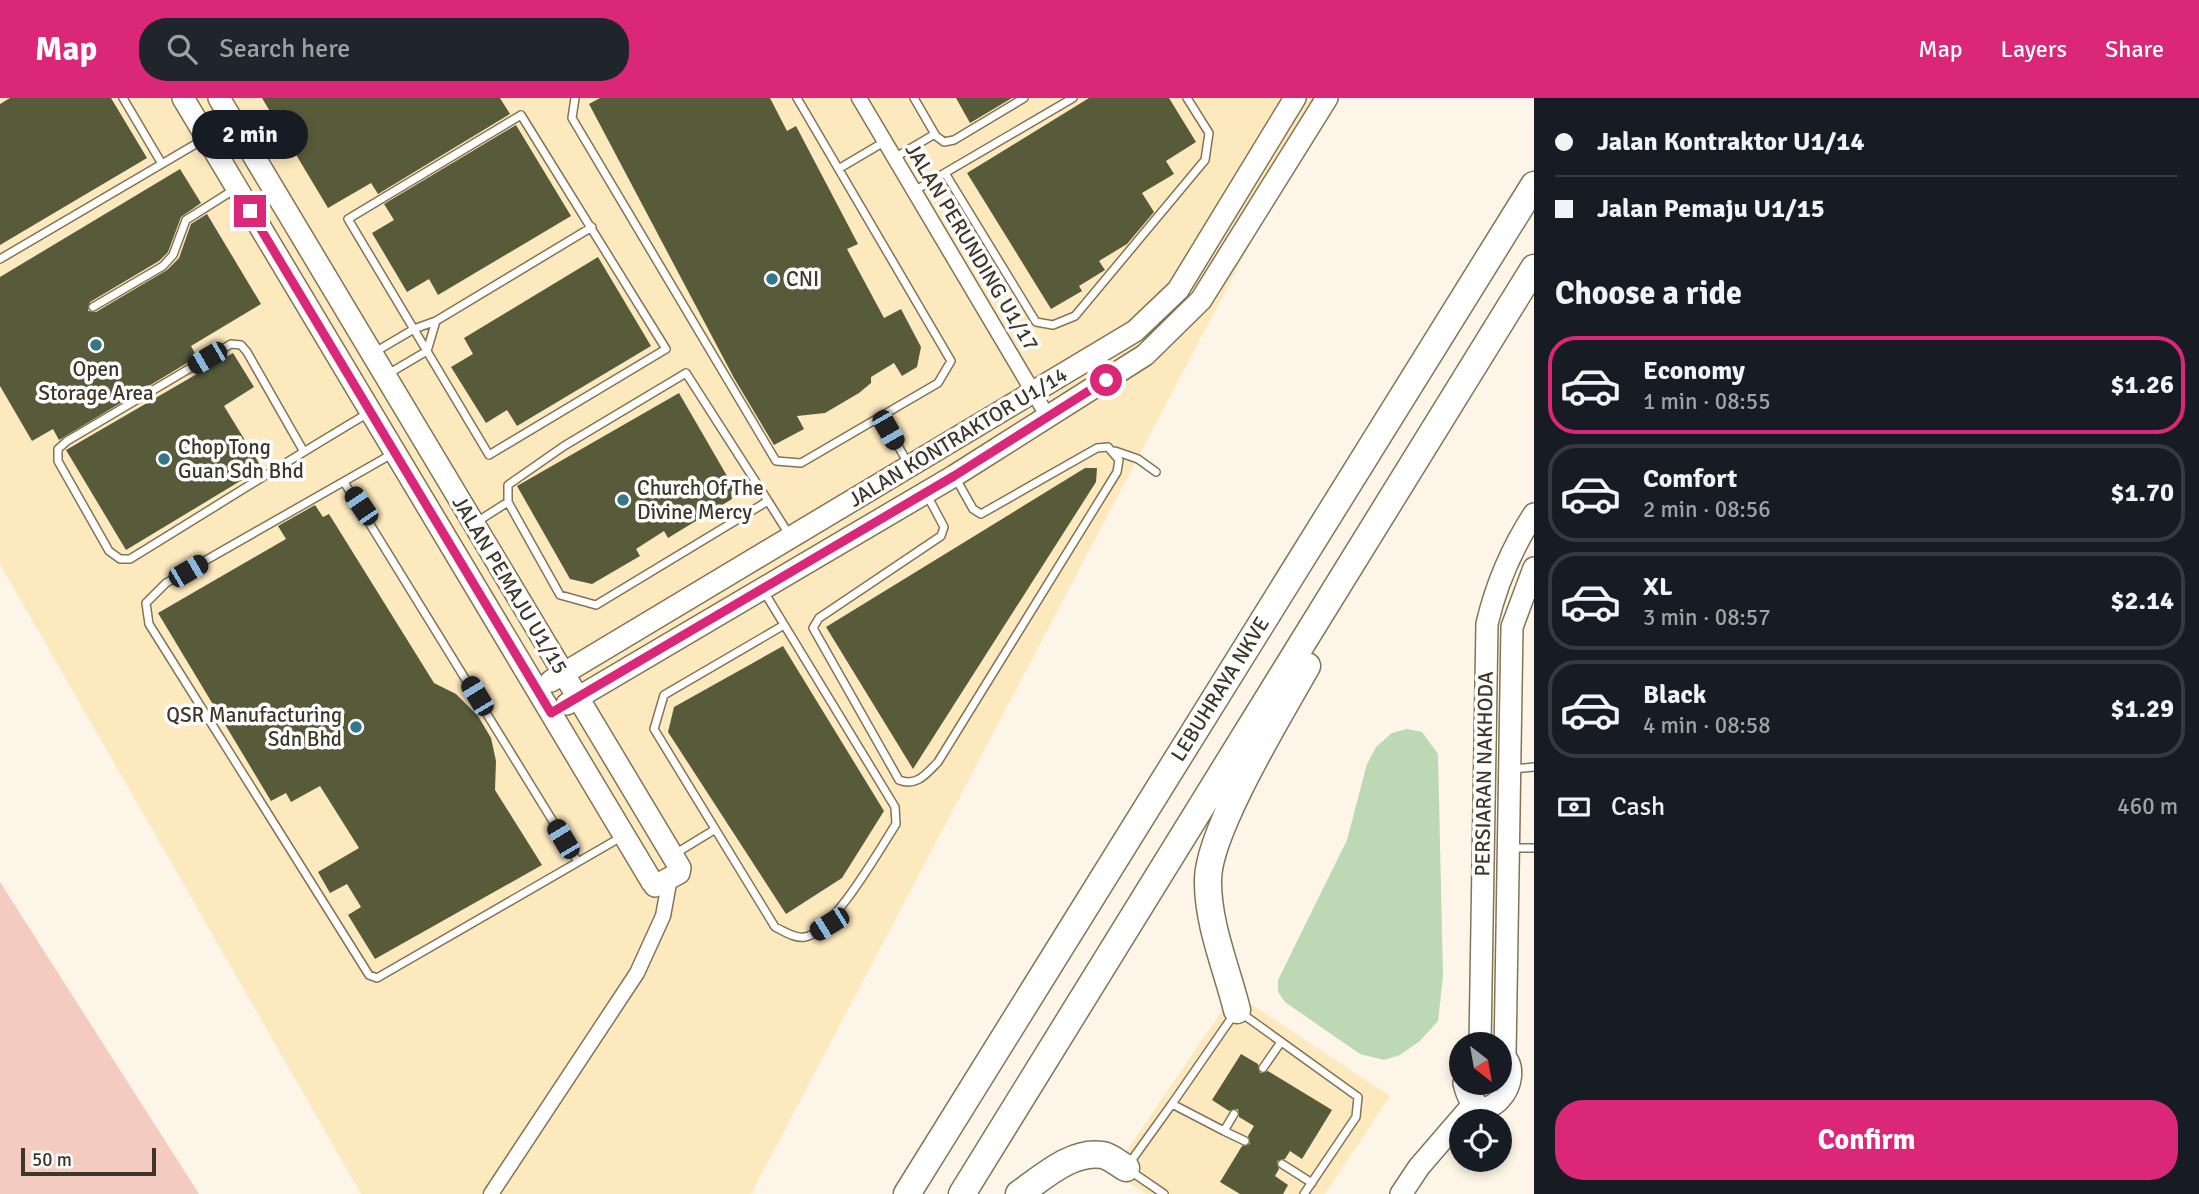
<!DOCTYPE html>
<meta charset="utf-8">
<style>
body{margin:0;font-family:Signika,sans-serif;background:#20242c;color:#f1f3f6;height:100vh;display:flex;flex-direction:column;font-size:26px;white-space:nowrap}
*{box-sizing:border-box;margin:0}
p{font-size:23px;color:#9ea1a6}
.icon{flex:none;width:38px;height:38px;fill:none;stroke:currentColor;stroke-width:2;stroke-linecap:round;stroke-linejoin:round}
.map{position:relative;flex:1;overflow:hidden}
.side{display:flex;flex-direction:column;background:#171b24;width:665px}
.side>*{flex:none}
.guide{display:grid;align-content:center;height:154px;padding:0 21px;background:#171b24}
.needle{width:46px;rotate:149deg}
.fabs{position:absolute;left:1449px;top:934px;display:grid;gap:14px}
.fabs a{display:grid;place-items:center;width:63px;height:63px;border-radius:50%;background:#171b24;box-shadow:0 4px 10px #0003;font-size:35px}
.scale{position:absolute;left:21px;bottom:18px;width:135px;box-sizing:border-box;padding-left:7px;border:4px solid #3d3729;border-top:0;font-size:19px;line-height:24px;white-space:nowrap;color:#3d3729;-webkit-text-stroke:5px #fff;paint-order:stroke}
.end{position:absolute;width:32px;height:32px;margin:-16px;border:9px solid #db2777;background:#fff;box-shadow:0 0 0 4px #fff}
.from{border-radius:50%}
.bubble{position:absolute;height:49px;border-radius:24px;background:#171b24;box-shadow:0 4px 10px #0003;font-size:23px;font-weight:800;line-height:49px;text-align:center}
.car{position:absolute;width:21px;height:42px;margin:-21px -10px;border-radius:9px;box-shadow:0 0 5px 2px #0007;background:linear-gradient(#222 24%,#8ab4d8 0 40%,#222 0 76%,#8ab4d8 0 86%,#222 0)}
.guide b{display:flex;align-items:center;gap:24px;height:66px;font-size:26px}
.guide b+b{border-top:2px solid #363941}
.guide i{width:18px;height:18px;background:#f1f3f6}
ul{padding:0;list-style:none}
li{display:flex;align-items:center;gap:21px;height:98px;margin:0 14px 10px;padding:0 7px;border:4px solid #363941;border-radius:28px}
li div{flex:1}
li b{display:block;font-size:26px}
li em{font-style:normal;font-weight:800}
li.active{border-color:#db2777}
li>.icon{width:63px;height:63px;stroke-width:1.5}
h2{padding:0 21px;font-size:32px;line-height:84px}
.pay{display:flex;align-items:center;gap:18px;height:77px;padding:0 21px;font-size:26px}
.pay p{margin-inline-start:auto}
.cta{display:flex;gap:14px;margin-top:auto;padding:14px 21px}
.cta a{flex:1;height:80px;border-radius:28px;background:#db2777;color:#fff;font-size:28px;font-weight:800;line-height:80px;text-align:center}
header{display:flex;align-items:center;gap:42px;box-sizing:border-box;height:98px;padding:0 35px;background:#db2777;color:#fff}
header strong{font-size:33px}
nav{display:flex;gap:38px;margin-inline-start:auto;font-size:24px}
.search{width:490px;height:63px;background:#20242c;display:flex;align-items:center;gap:18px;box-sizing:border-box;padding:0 24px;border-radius:28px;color:#9ea1a6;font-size:26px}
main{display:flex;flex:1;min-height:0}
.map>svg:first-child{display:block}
.built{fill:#fde9be}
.green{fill:#f3cbc1}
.water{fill:#bcd8b4}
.building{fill:#585b3a}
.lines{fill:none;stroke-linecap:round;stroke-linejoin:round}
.lane-casing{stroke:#837454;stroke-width:10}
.street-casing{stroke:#837454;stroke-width:17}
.secondary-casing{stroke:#837454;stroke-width:24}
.highway-casing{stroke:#837454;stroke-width:29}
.lane{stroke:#fff;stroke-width:7}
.street{stroke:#fff;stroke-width:14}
.secondary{stroke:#fff;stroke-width:21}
.highway{stroke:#fff;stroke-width:26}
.route{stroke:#db2777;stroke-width:9}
.poi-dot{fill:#347788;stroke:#fff;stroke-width:2.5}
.labels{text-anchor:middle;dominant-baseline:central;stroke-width:7;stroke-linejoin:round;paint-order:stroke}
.street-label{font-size:21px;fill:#3d3729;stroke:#fff}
.poi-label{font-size:21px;fill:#3d3729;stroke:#fff;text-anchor:start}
</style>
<header>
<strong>Map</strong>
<div class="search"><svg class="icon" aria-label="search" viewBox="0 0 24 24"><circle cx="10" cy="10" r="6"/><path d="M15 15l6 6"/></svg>Search here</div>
<nav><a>Map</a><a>Layers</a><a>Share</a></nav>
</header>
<main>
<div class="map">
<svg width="1534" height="1096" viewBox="0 0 1534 1096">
<rect width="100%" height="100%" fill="#fdf6e8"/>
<!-- built -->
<path class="built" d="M0 0H1327L751 1096H361L0 466Z
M1246 903 1390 998 1325 1096H1146L1112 1074 1226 907Z"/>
<!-- green -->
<path class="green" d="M0 784 199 1096H0Z"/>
<!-- water -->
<path class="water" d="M1407 631 1422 634 1438 656 1443 878 1438 923 1420 943 1400 957 1384 962 1360 956 1285 904 1278 894V882L1347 742 1367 666 1376 649 1392 635Z"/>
<!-- building -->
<path class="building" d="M10 0H111L147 60 0 147V6Z
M262 0H500L510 16 378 96 371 85 328 110Z
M600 0H770L787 33 796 28 858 146 847 151 884 220 901 211 921 249 917 269 902 278 894 265 871 279V285L859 295 825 315 797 318 804 331 774 347 734 280 589 6Z
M956 0H1012L970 25Z
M1089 0H1169L1196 44 1166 63 1174 76 1142 95 1154 114 1127 146 1099 163 1105 172 1079 188 1082 193 1051 211 967 75Z
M516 27 571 118 438 197 429 181 407 194 372 135 394 122 384 106Z
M180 71 201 105 181 119 168 154 159 163 90 204 88 213 96 214 167 172 179 160 191 126 207 116 261 206 191 248 197 259 59 342 53 331 32 343 0 288V179Z
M598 159 651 248 517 328 507 312 486 325 451 269 473 256 464 240Z
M233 255 254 289 224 308 262 370 126 452 66 352Z
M679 295 734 390 731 394 732 401 668 440 664 433 636 451 640 458 592 486 570 481 517 388Z
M1085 370H1097L1096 384 913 671 826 529Z
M315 407 323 419 329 416 434 585 456 596 478 618 491 640 496 663 495 692 542 767 375 861 348 817 361 809 347 786 330 795 318 774 359 750 320 688 291 704 286 695 271 703 158 515 286 441 278 428Z
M783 548 884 713 842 780 786 816 668 634 674 609Z
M1241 956 1258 966 1260 975 1268 973 1332 1012 1302 1061 1290 1053 1285 1061 1277 1063 1279 1071 1275 1078 1288 1087 1283 1096H1240L1220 1084 1242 1048 1250 1046 1248 1038 1254 1028 1239 1019 1238 1011 1229 1013 1212 1002Z"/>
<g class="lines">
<defs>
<path id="lane" d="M123 0 162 66
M575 0 572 20 776 363 801 365 938 285 951 263 797 0
M914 0 936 38 944 44 954 42 1024 0
M521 17 666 251 489 357 348 121Z
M894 60 935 36
M840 70 884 44
M945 75 1036 224 1053 227 1075 218 1205 62 1209 35 1187 0
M914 93 1073 0
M0 161 206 40
M93 209 163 168 173 157 186 122 235 91
M375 254 414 231 436 223 592 129
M388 276 427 253 436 223
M881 318 909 367
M1115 353 1138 361 1156 374
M304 354 247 254 241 247 231 246 67 343 58 351V363L109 453 120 461H130C210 412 289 362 370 314
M344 384 578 764 377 880 369 877 149 526 146 505 166 485 392 356
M927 397 944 429 941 438 819 520 813 530 899 682C917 689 926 676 938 664L1117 374 1119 362 1108 349 1097 350 981 416 973 411 955 379
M508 404V387L564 348 686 275 768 403
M475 425 508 404 560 497 596 507 768 403 790 438
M763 492 895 709 896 726C880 751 832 835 805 839 795 841 784 833 775 829L654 631 664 597 784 527
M1513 671 1534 669
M1510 750H1534
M673 757 714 732
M578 764 623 738
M1263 970 1281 944
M1172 1006 1237 912 1358 999 1356 1019 1304 1096
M1224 1033 1245 1043
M1282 1066 1312 1085
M1164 1096 1126 1070 1172 1006 1224 1033 1234 1016"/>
<path id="street" d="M859 0 1048 319
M491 1096 637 875 663 818 670 780"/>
<path id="secondary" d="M183 0 652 784 655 788 679 775 680 770 219 0
M551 583 1135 233 1178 192 1295 0
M567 606 954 378 1145 257 1201 202 1327 0
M1480 947 1487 526C1496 487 1512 450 1534 416
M1505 957 1512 529 1534 470
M1464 985C1477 1046 1534 978 1500 955
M1401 1096 1419 1069 1475 1004"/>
<path id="highway" d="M1237 912C1227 871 1207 825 1208 781 1209 732 1280 616 1307 568
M907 1096 1534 87
M962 1096 1534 170
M1019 1096C1042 1080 1072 1052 1102 1057 1110 1058 1119 1066 1126 1070"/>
</defs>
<!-- lane casing -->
<use href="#lane" class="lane-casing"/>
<!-- street casing -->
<use href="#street" class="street-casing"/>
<!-- secondary casing -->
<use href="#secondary" class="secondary-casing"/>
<!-- highway casing -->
<use href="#highway" class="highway-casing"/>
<!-- lane -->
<use href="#lane" class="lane"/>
<!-- street -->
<use href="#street" class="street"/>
<!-- secondary -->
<use href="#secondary" class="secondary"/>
<!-- highway -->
<use href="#highway" class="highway"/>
</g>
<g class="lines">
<!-- route -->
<path class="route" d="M250 113 551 615 954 378 1106 282"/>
</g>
<!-- markers -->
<g class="poi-dot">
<circle cx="772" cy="181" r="7"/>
<circle cx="96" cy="247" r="7"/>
<circle cx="164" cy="361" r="7"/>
<circle cx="623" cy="402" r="7"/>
<circle cx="356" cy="629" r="7"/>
</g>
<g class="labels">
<!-- street labels -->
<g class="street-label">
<text transform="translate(972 149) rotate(59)">JALAN PERUNDING U1/17</text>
<text transform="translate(958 339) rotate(-31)">JALAN KONTRAKTOR U1/14</text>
<text transform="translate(510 487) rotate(59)">JALAN PEMAJU U1/15</text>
<text transform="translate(1220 591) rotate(-58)">LEBUHRAYA NKVE</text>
<text transform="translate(1484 676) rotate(-89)">PERSIARAN NAKHODA</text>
</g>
<!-- poi labels -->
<g class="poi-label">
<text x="786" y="181">CNI</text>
<text x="96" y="271" text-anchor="middle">Open<tspan x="96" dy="24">Storage Area</tspan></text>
<text x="178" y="349">Chop Tong<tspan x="178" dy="24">Guan Sdn Bhd</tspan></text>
<text x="637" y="390">Church Of The<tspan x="637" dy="24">Divine Mercy</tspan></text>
<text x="342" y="617" text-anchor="end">QSR Manufacturing<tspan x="342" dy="24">Sdn Bhd</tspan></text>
</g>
</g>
</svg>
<div class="fabs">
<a><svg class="needle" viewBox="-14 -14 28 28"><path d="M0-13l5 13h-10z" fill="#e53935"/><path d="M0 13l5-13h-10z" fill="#9ea1a6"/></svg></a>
<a><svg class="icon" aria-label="locate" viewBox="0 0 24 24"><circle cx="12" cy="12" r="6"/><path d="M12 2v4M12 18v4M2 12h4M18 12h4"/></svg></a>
</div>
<div class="scale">50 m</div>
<i class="end from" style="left:1106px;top:282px"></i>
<i class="end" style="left:250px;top:113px"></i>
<div class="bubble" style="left:192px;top:12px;width:116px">2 min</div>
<i class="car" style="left:207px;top:260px;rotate:240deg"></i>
<i class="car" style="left:888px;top:332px;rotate:150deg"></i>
<i class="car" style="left:361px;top:408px;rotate:326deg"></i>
<i class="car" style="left:188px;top:473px;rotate:60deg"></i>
<i class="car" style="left:477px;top:598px;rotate:329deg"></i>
<i class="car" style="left:563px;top:741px;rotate:329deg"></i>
<i class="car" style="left:829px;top:826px;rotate:238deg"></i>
</div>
<section class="side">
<div class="guide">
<b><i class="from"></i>Jalan Kontraktor U1/14</b>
<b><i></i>Jalan Pemaju U1/15</b>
</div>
<h2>Choose a ride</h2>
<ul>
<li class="active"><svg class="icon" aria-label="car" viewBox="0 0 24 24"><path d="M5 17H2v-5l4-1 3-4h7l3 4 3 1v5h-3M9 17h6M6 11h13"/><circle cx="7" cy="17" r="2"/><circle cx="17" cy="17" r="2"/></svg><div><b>Economy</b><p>1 min · 08:55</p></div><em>$1.26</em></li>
<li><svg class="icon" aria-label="car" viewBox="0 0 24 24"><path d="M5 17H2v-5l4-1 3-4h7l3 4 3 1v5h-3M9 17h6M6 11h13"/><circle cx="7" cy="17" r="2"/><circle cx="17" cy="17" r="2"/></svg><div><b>Comfort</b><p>2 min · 08:56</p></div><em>$1.70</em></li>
<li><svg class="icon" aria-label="car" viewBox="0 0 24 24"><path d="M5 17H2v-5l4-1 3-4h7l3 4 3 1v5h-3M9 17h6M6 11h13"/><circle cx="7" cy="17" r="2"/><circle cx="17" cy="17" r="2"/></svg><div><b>XL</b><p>3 min · 08:57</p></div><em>$2.14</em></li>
<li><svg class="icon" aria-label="car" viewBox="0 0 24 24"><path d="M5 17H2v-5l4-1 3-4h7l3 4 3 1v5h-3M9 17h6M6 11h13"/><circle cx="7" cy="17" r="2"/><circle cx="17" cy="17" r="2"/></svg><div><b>Black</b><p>4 min · 08:58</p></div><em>$1.29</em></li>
</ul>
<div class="pay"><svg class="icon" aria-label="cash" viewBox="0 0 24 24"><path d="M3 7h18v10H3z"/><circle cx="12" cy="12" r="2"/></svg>Cash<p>460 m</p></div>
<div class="cta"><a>Confirm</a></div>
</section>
</main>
